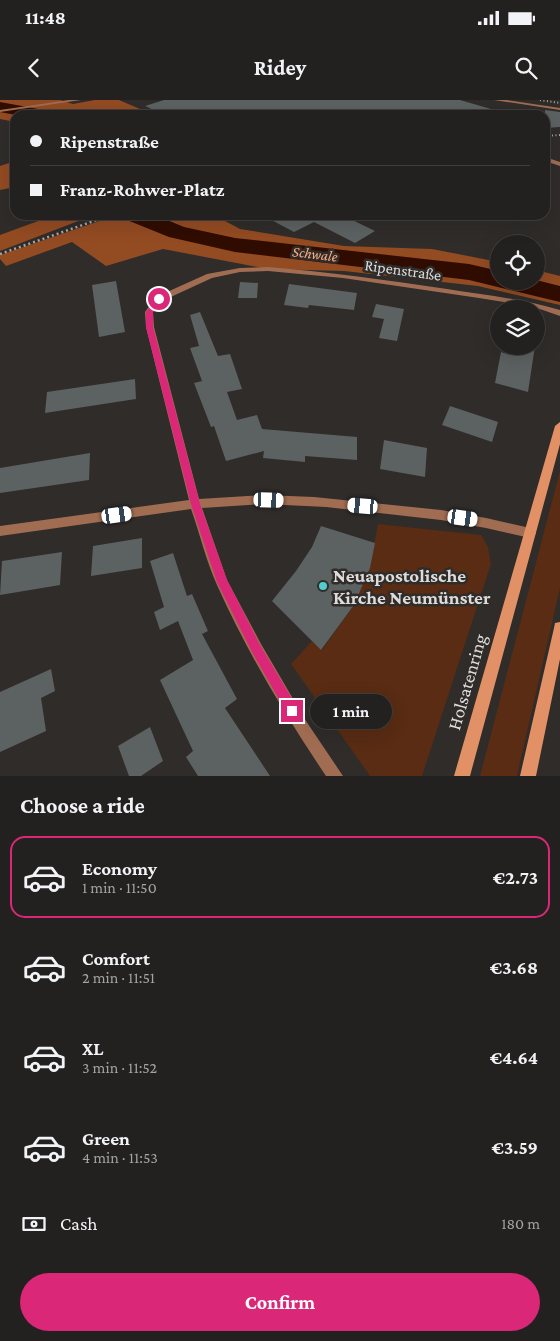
<!DOCTYPE html>
<meta charset="utf-8">
<style>
body{margin:0;font-family:"Crimson Pro",serif;background:#2b2929;color:#f1f3f6;height:100vh;display:flex;flex-direction:column;font-size:19px;white-space:nowrap}
*{box-sizing:border-box;margin:0}
p{font-size:16px;color:#a3a3a5}
.icon{flex:none;width:28px;height:28px;fill:none;stroke:currentColor;stroke-width:2;stroke-linecap:round;stroke-linejoin:round}
.map{position:relative;height:676px;overflow:hidden}
.panel{display:flex;flex-direction:column;background:#232120;flex:1}
.panel>*{flex:none}
.guide{position:absolute;left:10px;top:10px;width:540px;height:110px;border-radius:15px;box-shadow:0 5px 20px #0002,0 0 0 1px #403e3e;display:grid;align-content:center;height:110px;padding:0 20px;background:#232120}
.buttons{position:absolute;left:490px;top:135px;display:grid;gap:10px}
.buttons a{display:grid;place-items:center;width:55px;height:55px;border-radius:50%;background:#232120;box-shadow:0 5px 20px #0002,0 0 0 1px #403e3e;font-size:25px}
.end{position:absolute;width:22px;height:22px;margin:-11px;border:6px solid #db2777;background:#fff;box-shadow:0 0 0 2px #fff}
.from{border-radius:50%}
.bubble{position:absolute;height:35px;border-radius:18px;background:#232120;box-shadow:0 5px 20px #0002,0 0 0 1px #403e3e;font-size:16px;font-weight:700;line-height:35px;text-align:center}
.car{position:absolute;width:15px;height:30px;margin:-15px -8px;border-radius:6px;box-shadow:0 0 4px 1px #0007;background:linear-gradient(#fff 24%,#345 0 40%,#fff 0 76%,#345 0 86%,#fff 0)}
.guide b{display:flex;align-items:center;gap:18px;height:48px;font-size:19px}
.guide b+b{border-top:1px solid #403e3e}
.guide i{width:12px;height:12px;background:#f1f3f6}
ul{padding:0;list-style:none}
li{display:flex;align-items:center;gap:15px;height:82px;margin:0 10px 8px;padding:0 10px;border:2px solid transparent;border-radius:15px}
li div{flex:1}
li b{display:block;font-size:19px}
li em{font-style:normal;font-weight:700}
li.active{border-color:#db2777}
li>.icon{width:45px;height:45px;stroke-width:1.5}
h2{padding:0 20px;font-size:22px;line-height:60px}
.pay{display:flex;align-items:center;gap:12px;height:55px;padding:0 20px;font-size:19px}
.pay p{margin-inline-start:auto}
.primary-button{display:flex;gap:10px;margin-top:auto;padding:10px 20px}
.primary-button a{flex:1;height:58px;border-radius:30px;background:#db2777;color:#fff;font-size:20px;font-weight:700;line-height:58px;text-align:center}
.status{display:flex;justify-content:space-between;align-items:center;height:35px;padding:0 25px;background:#232120;direction:ltr}
.status svg{height:14px;fill:currentColor}
header{display:flex;justify-content:space-between;align-items:center;height:65px;padding:0 20px;background:#232120;font-size:22px;font-weight:700}
.map>svg:first-child{display:block}
.green{fill:#592c13}
.forest{fill:#934b22}
.lines{fill:none;stroke-linecap:round;stroke-linejoin:round}
.river{fill:#300c00;fill-rule:evenodd}
.building{fill:#5c6161}
.minor{fill:#a16d52;fill-rule:evenodd}
.secondary{fill:#e29065;fill-rule:evenodd}
.rail-far1{stroke:#a9a7a5;stroke-width:2;stroke-dasharray:1 2.5;stroke-linecap:butt}
.rail{stroke:#a9a7a5;stroke-width:2.5;stroke-dasharray:2 3;stroke-linecap:butt}
.route{fill:#db2777}
.poi-dot{fill:#52cdce;stroke:#2f2c2a;stroke-width:2}
.labels{text-anchor:middle;dominant-baseline:central;stroke-width:5;stroke-linejoin:round;paint-order:stroke}
.far-water-label{font-size:15px;font-style:italic;fill:#feac81;stroke:#2f2c2a}
.street-label{font-size:16px;fill:#dedcdb;stroke:#2f2c2a}
.near-poi-label{font-size:19px;font-weight:bold;fill:#dedcdb;stroke:#2f2c2a;text-anchor:start}
.near-street-label{font-size:19px;fill:#dedcdb;stroke:#2f2c2a}
</style>
<div class="status"><b>11:48</b><svg viewBox="0 0 49 12"><path d="M0 12V9h3v3zM5 12V6h3v6zM10 12V3h3v9zM15 12V0h3v12zM26 1h20v11H26zM47 4h2v5h-2z"/></svg></div>
<header><svg class="icon" aria-label="back" viewBox="0 0 24 24"><path d="M15 5l-7 7 7 7"/></svg>Ridey<svg class="icon" aria-label="search" viewBox="0 0 24 24"><circle cx="10" cy="10" r="6"/><path d="M15 15l6 6"/></svg></header>
<div class="map">
<svg width="560" height="676" viewBox="0 0 560 676">
<rect width="100%" height="100%" fill="#2f2c2a"/>
<!-- green -->
<path class="green" d="M560 371V488L517 676H480Z
M378 424 481 435 488 447 491 464 422 676H370L291 564 312 541 322 550 354 505 370 468Z"/>
<!-- forest -->
<path class="forest" d="M0 0H60L73 4 95 0H119L154 15H15V22L0 19Z
M15 61V87L0 90V66Z
M48 115H94L0 151V135L49 117Z
M117 115H214L240 129 344 146 432 149 499 162V181H536V170L560 176V205L478 186 344 171 268 169 163 149 106 166 72 142 6 166 0 159V155Z"/>
<g class="lines">
<!-- river -->
<path class="river" d="M0 2 49 11 51 15H16L0 12Z
M124 115H155L184 127 235 138 469 164 499 171V181L536 180 560 186V202L469 180 235 152 169 137 127 120Z"/>
</g>
<!-- building -->
<path class="building" d="M164 0H460L498 11 497 15H165L145 6Z
M545 10 560 12V27L545 28Z
M262 115H342L375 131 355 143 314 122 294 132Z
M116 181 125 232 99 237 92 185Z
M240 182 258 183 257 198H238Z
M289 184 357 193 354 210 309 205 308 208 284 205Z
M376 204 404 209 397 241 379 238 384 219 372 217Z
M200 212 218 256 230 254 242 289 227 292 237 320 257 315 262 329 357 337V360L305 356V362L263 358 264 351 226 361 214 326 211 327 194 283 202 281 190 248 199 246 190 215Z
M512 246H535L528 292 495 283 501 252 510 255Z
M135 279 136 299 45 313 47 292Z
M450 306 498 322 492 342 442 325Z
M384 340 427 348 425 377 380 369Z
M90 353 89 380 0 393V368Z
M321 426 375 443 370 468 354 505 321 550 272 501 296 471 312 447Z
M142 438V468L91 476 93 446Z
M62 452 60 485 0 495 2 461Z
M173 453 187 496 192 494 208 531 202 534 237 599 225 608 270 676H198L186 657 193 651 160 580 193 560 178 521 160 530 154 512 164 507 150 461Z
M51 569 55 591 41 598 46 631 0 652V592Z
M150 627 163 661 141 676H129L118 646Z"/>
<g class="lines">
<!-- minor -->
<path class="minor" d="M69 0H81L0 12V10Z
M494 0H506L560 8V10Z
M545 57 560 62V66L545 61Z
M268 167C328 172 387 180 447 189 485 195 523 199 560 210V216L534 207 479 198 343 178 268 171 240 172 212 178 162 201 153 212 154 227 199 399 264 395 314 397 441 410 486 418 530 428 534 429 536 433 534 437 530 438 486 428 441 420 326 407 264 404 202 408 227 480 261 544 306 621 343 676H326C285 615 247 552 217 485 206 461 200 434 191 409L0 436V426L189 400 146 227 145 212 156 197 207 174 240 168Z"/>
<!-- secondary -->
<path class="secondary" d="M560 322V344L470 676H454L555 326Z
M560 522V559L536 676H520L554 528 555 523Z"/>
<!-- rail-far1 -->
<path class="rail-far1" d="M540 0 560 3
M545 36 560 35"/>
<!-- rail -->
<path class="rail" d="M0 154 111 115"/>
</g>
<!-- route -->
<path class="route" d="M157 198 163 199 153 212V227L200 404 227 480 260 545 297 607 298 611 297 615 292 617 288 615 252 552 217 482 191 404 146 227V212Z"/>
<!-- markers -->
<circle class="poi-dot" cx="323" cy="486" r="5"/>
<g class="labels">
<!-- far-water labels -->
<g class="far-water-label">
<text transform="translate(315 154) rotate(7)">Schwale</text>
</g>
<!-- street labels -->
<g class="street-label">
<text transform="translate(403 170) rotate(8)">Ripenstraße</text>
</g>
<!-- near-poi labels -->
<g class="near-poi-label">
<text x="333" y="475">Neuapostolische<tspan x="333" dy="22">Kirche Neumünster</tspan></text>
</g>
<!-- near-street labels -->
<g class="near-street-label">
<text transform="translate(467 582) rotate(-74)">Holsatenring</text>
</g>
</g>
</svg>
<div class="buttons">
<a><svg class="icon" aria-label="locate" viewBox="0 0 24 24"><circle cx="12" cy="12" r="6"/><path d="M12 2v4M12 18v4M2 12h4M18 12h4"/></svg></a>
<a><svg class="icon" aria-label="layers" viewBox="0 0 24 24"><path d="M12 4l9 5-9 5-9-5zM3 14l9 5 9-5"/></svg></a>
</div>
<i class="end from" style="left:159px;top:199px"></i>
<i class="end" style="left:292px;top:611px"></i>
<div class="bubble" style="left:310px;top:594px;width:82px">1 min</div>
<i class="car" style="left:269px;top:400px;rotate:92deg"></i>
<i class="car" style="left:363px;top:406px;rotate:275deg"></i>
<i class="car" style="left:117px;top:415px;rotate:82deg"></i>
<i class="car" style="left:463px;top:418px;rotate:98deg"></i>
<div class="guide">
<b><i class="from"></i>Ripenstraße</b>
<b><i></i>Franz-Rohwer-Platz</b>
</div>
</div>
<section class="panel">
<h2>Choose a ride</h2>
<ul>
<li class="active"><svg class="icon" aria-label="car" viewBox="0 0 24 24"><path d="M5 17H2v-5l4-1 3-4h7l3 4 3 1v5h-3M9 17h6M6 11h13"/><circle cx="7" cy="17" r="2"/><circle cx="17" cy="17" r="2"/></svg><div><b>Economy</b><p>1 min · 11:50</p></div><em>€2.73</em></li>
<li><svg class="icon" aria-label="car" viewBox="0 0 24 24"><path d="M5 17H2v-5l4-1 3-4h7l3 4 3 1v5h-3M9 17h6M6 11h13"/><circle cx="7" cy="17" r="2"/><circle cx="17" cy="17" r="2"/></svg><div><b>Comfort</b><p>2 min · 11:51</p></div><em>€3.68</em></li>
<li><svg class="icon" aria-label="car" viewBox="0 0 24 24"><path d="M5 17H2v-5l4-1 3-4h7l3 4 3 1v5h-3M9 17h6M6 11h13"/><circle cx="7" cy="17" r="2"/><circle cx="17" cy="17" r="2"/></svg><div><b>XL</b><p>3 min · 11:52</p></div><em>€4.64</em></li>
<li><svg class="icon" aria-label="car" viewBox="0 0 24 24"><path d="M5 17H2v-5l4-1 3-4h7l3 4 3 1v5h-3M9 17h6M6 11h13"/><circle cx="7" cy="17" r="2"/><circle cx="17" cy="17" r="2"/></svg><div><b>Green</b><p>4 min · 11:53</p></div><em>€3.59</em></li>
</ul>
<div class="pay"><svg class="icon" aria-label="cash" viewBox="0 0 24 24"><path d="M3 7h18v10H3z"/><circle cx="12" cy="12" r="2"/></svg>Cash<p>180 m</p></div>
<div class="primary-button"><a>Confirm</a></div>
</section>
